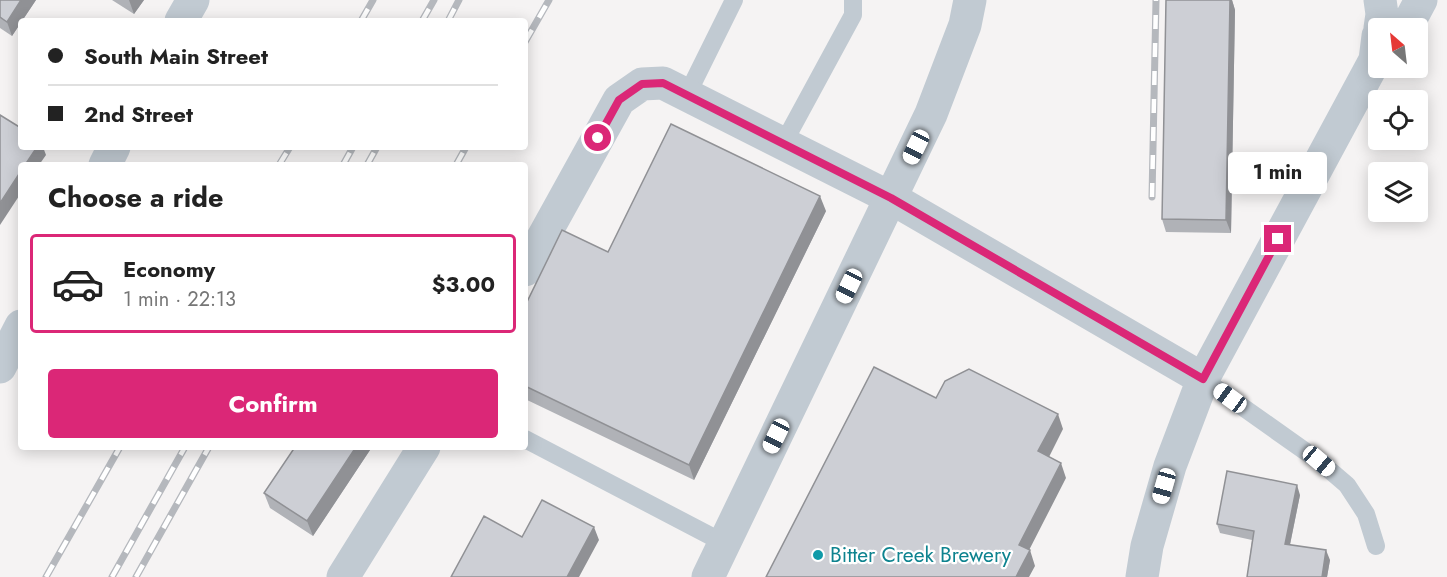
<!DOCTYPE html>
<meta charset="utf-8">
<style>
body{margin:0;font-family:Jost,sans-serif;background:#f2f2f2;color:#222;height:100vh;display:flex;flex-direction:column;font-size:22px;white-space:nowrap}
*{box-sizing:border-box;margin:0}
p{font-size:20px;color:#767676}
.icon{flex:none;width:33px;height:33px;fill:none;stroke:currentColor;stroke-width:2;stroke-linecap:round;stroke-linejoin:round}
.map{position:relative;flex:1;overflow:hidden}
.panel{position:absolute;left:18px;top:162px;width:510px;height:288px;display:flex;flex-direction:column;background:#fff;border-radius:6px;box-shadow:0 3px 15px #0003}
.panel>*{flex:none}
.guide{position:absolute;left:18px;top:18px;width:510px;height:132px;border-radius:6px;box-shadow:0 3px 15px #0003;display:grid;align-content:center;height:132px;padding:0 30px;background:#fff}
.needle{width:39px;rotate:332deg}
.buttons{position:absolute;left:1368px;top:18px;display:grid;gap:12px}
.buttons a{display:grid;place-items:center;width:60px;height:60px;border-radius:6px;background:#fff;box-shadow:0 3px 15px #0003;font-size:30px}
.end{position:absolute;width:27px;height:27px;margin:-14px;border:8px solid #db2777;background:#fff;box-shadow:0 0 0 3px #fff}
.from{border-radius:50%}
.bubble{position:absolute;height:42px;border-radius:6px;background:#fff;box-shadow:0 3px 15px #0003;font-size:20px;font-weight:700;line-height:42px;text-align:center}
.car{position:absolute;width:18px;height:36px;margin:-18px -9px;border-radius:8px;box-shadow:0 0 4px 2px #0007;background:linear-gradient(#fff 24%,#345 0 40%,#fff 0 76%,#345 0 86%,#fff 0)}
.guide b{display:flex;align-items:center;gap:21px;height:57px;font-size:22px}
.guide b+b{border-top:2px solid #e0e0e0}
.guide i{width:15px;height:15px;background:#222}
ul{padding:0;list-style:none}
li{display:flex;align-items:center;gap:18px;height:99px;margin:0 12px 9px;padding:0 18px;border:3px solid #e0e0e0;border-radius:6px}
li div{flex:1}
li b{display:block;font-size:22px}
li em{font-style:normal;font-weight:700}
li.selected{border-color:#db2777}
li>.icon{width:54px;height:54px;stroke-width:1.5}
h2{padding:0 30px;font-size:27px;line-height:72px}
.primary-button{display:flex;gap:12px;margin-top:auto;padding:12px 30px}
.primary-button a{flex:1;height:69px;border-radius:6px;background:#db2777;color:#fff;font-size:24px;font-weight:700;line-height:69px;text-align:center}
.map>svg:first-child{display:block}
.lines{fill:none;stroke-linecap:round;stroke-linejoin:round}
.service{stroke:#c1cad2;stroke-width:18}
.minor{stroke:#c1cad2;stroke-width:33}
.tertiary{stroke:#c1cad2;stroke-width:33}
.rail-casing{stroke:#b5b8bd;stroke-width:7}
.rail{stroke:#fff;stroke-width:4.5;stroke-dasharray:14;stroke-linecap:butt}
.wall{fill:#b0b2b7}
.shaded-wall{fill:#909195}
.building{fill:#cdcfd5;stroke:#909195;stroke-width:1.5}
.route{stroke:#db2777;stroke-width:8}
.culture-dot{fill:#0f9aa8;stroke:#fff;stroke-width:2}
.labels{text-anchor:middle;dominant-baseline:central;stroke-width:4.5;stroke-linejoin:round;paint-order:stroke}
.culture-label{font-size:21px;fill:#0d838f;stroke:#fff;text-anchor:start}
</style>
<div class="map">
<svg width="1447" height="577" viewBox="0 0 1447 577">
<rect width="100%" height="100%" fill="#f5f3f3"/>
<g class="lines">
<!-- service -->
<path class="service" d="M687 95 734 0
M783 144 853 15V0
M1203 379 1319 461 1347 485 1366 514 1376 546
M525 439 724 543"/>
<!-- minor -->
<path class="minor" d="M181 21 193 0
M105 165 114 147
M525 270 619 100 642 84 663 83 891 198
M0 367 21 326
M343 577 424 447"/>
<!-- tertiary -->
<path class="tertiary" d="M1380 28 1382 14 1380 0
M1406 28 1421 0
M891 198 1203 379
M708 577 931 114 965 25 970 0
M1142 577 1147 546 1170 466 1203 379 1375 60 1378 36"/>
<defs>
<path id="rail" d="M361 21 373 0
M422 21 434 0
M448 21 459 0
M525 42 549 0
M279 165 290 147
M343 165 353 147
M367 165 377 147
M456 165 466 147
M1152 197 1156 0
M46 577 120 447
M112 577 185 447
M136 577 209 447"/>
</defs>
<!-- rail casing -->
<use href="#rail" class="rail-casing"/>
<!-- rail -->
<use href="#rail" class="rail"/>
</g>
<!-- wall -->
<path class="wall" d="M0 0H36L12 36 0 28Z
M112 0H144L134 14Z
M1166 0H1232L1235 10 1231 233 1166 232 1162 219Z
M826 211 694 480 525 399V306L608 252Z
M295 447H372L313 536 270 508 264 493Z
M1300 495 1290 545 1330 560 1327 577H1247L1252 540 1220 533 1217 524Z"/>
<!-- shaded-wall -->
<path class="shaded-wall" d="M21 0H36L12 36 7 22Z
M129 0H144L134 14Z
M1230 0H1232L1235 10 1231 233 1226 220Z
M37 147H43L46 155 39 165H25Z
M21 171V193L0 225V203Z
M820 196 826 211 694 480 689 465Z
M1058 414 1063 429 1044 467 1038 451Z
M356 447H372L313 536 307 521Z
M1061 463 1066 478 1024 560 1019 545Z
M1297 485 1300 495 1288 554 1285 544Z
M594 527 599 540 579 577H567Z
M1030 550 1035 566 1029 577H1016Z
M1326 550 1330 560 1327 577H1322Z"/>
<!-- building -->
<path class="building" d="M0 0H21L7 22 0 17Z
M1166 0H1230L1226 220 1162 219Z
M0 115 21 128V147H37L25 165H21V171L0 203Z
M671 124 820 196 689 465 525 386V306L562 230 608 252Z
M874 367 936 398 945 381 969 369 1058 414 1038 451 1061 463 1019 545 1030 550 1016 577H766Z
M295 447H356L307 521 264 493Z
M1227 471 1297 485 1285 544 1326 550 1322 577H1247L1254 531 1217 524Z
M542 500 594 527 567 577H451L484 516 522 537Z"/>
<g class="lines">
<!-- route -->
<path class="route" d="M598 138 619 100 642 84 663 83 891 198 1203 379 1278 239"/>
</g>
<!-- markers -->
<circle class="culture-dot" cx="818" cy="555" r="6"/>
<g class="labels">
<!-- culture labels -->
<g class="culture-label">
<text x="830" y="555">Bitter Creek Brewery</text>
</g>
</g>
</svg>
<div class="buttons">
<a><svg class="needle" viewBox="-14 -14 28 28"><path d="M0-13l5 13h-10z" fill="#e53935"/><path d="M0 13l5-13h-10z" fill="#767676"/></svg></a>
<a><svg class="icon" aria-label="locate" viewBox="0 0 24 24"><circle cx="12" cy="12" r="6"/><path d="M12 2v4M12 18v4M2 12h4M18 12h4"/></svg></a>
<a><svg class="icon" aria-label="layers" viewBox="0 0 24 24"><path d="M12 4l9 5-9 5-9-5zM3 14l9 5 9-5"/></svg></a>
</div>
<i class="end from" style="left:598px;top:138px"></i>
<i class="end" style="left:1278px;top:239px"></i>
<div class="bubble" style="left:1228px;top:152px;width:99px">1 min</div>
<i class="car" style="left:916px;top:147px;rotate:206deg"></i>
<i class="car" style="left:849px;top:286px;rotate:206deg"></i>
<i class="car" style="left:1230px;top:398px;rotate:306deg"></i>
<i class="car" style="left:776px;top:436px;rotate:206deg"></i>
<i class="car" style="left:1319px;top:461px;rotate:130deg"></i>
<i class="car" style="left:1164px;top:486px;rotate:196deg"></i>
<div class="guide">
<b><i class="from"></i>South Main Street</b>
<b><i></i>2nd Street</b>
</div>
<section class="panel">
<h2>Choose a ride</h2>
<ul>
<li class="selected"><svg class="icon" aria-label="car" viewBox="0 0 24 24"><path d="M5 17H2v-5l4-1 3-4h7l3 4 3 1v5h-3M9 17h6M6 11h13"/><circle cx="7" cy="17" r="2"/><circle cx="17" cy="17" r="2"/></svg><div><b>Economy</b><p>1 min · 22:13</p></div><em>$3.00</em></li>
</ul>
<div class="primary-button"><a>Confirm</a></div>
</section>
</div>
